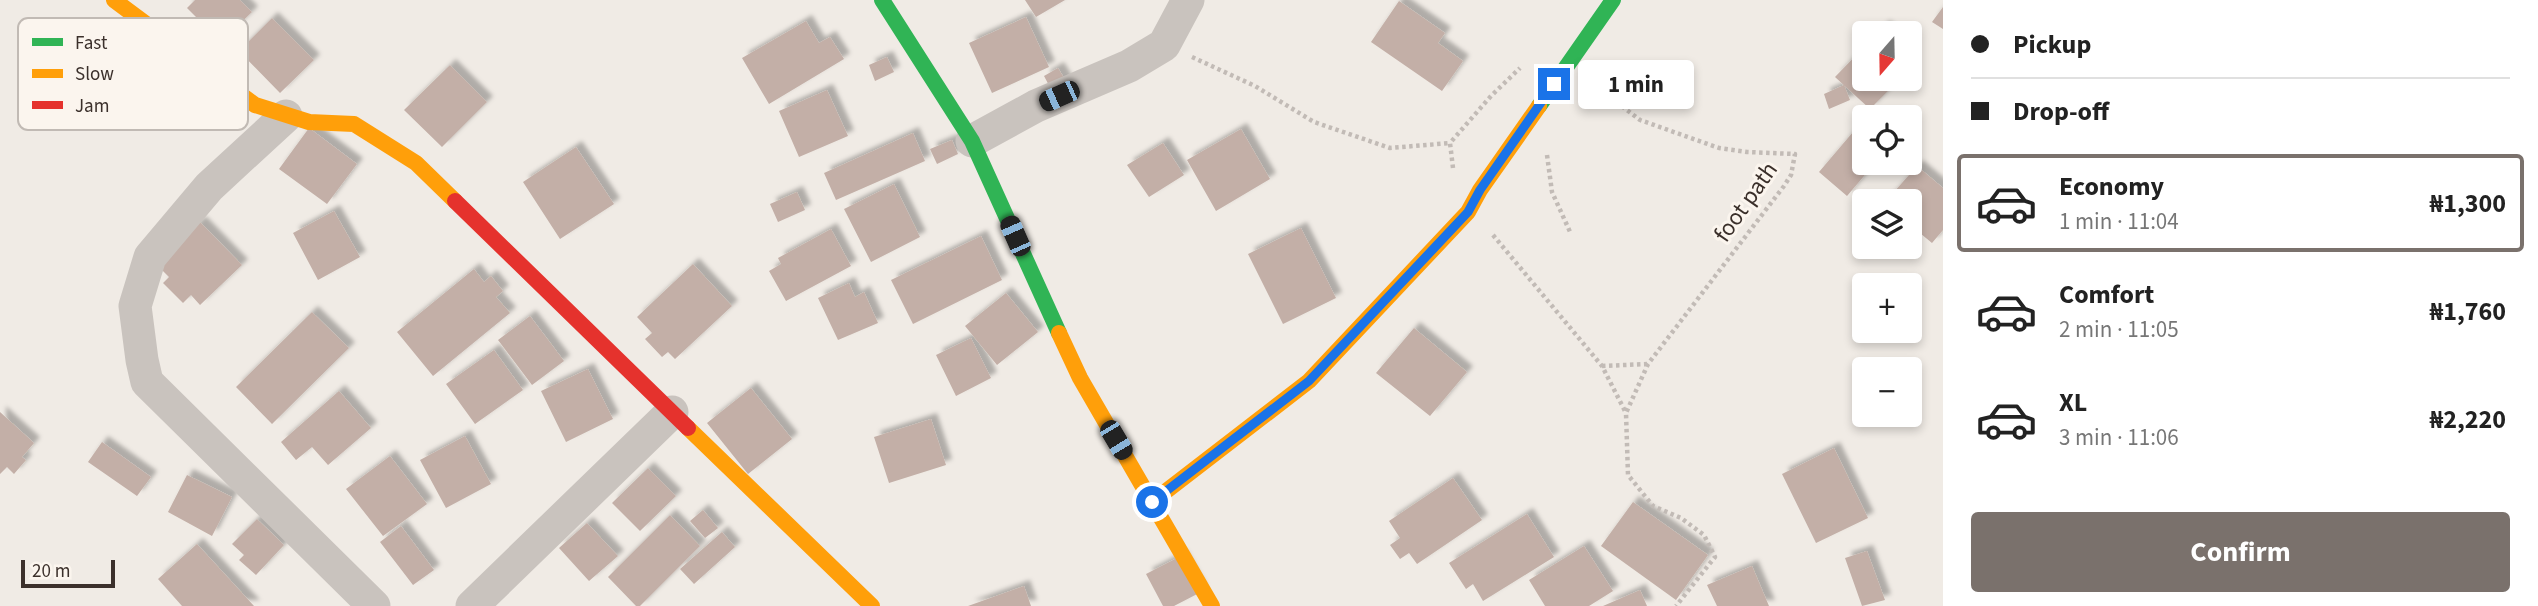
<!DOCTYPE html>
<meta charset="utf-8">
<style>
body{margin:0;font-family:"Source Sans 3",sans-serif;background:#f6f6f6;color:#222;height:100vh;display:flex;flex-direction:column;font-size:26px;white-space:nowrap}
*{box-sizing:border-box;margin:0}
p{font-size:23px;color:#767676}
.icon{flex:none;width:38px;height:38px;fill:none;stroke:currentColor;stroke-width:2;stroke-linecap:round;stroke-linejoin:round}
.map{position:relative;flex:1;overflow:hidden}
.drawer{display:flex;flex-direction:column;background:#fff;width:595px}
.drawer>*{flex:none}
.hud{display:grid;align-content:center;height:154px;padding:0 28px;background:#fff}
.needle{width:46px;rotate:200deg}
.fabs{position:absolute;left:1852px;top:21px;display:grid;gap:14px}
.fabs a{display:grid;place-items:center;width:70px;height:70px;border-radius:7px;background:#fff;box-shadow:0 4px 10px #0003;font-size:35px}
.scale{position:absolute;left:21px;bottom:18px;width:94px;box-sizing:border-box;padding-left:7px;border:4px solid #3b302b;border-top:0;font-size:19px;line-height:24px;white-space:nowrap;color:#3b302b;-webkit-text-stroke:5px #fbf5ee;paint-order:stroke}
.end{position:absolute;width:32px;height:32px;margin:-16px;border:9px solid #1a73e8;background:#fff;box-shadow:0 0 0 4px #fff}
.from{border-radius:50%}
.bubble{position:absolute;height:49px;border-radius:7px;background:#fff;box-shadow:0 4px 10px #0003;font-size:23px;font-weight:700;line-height:49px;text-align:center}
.car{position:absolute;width:21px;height:42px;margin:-21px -10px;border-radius:9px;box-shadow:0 0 5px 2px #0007;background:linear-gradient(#222 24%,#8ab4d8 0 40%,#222 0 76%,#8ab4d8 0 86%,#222 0)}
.hud b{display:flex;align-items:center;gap:24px;height:66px;font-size:26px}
.hud b+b{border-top:2px solid #e0e0e0}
.hud i{width:18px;height:18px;background:#222}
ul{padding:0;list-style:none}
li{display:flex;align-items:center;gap:21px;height:98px;margin:0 14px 10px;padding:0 14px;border:4px solid transparent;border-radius:7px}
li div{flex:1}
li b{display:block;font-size:26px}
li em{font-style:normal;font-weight:700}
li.active{border-color:#7a716c}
li>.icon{width:63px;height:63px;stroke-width:1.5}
.cta{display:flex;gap:14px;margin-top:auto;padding:14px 28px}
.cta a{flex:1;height:80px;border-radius:7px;background:#7a716c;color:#fff;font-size:28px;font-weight:700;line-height:80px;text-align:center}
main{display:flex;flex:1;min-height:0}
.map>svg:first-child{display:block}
.building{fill:#c3afa7;filter:url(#shadow)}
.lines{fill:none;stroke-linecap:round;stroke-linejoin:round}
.path{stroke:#c2bbb6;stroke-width:4.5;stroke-dasharray:3.5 3.5;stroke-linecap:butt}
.street{stroke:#c9c3be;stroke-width:33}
.fast{stroke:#30b455;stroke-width:16}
.slow{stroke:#ff9f0a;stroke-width:16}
.jam{stroke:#e5322d;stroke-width:16}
.route{stroke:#1a73e8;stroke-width:9}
.labels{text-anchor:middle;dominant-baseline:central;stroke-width:6;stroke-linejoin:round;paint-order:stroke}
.street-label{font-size:24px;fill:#3b302b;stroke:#fbf5ee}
.key{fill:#fbf5ee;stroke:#c1bab4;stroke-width:2}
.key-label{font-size:19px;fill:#3b302b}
</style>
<main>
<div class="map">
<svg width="1943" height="606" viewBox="0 0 1943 606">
<defs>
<filter id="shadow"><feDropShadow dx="6" dy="-6" stdDeviation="2" flood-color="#0004"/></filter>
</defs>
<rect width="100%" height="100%" fill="#f0ebe5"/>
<!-- building -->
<path class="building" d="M195 0H240L252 12 221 42 187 8Z
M1025 0H1065L1036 17Z
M1399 1 1445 33 1438 43 1463 61 1442 91 1371 42Z
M1943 7V29L1932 22Z
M1026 17 1049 67 992 93 969 43Z
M272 18 314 60 280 93 239 51Z
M806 21 819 43 830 37 844 59 769 104 742 58Z
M1884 26 1892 33H1877Z
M1864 47V79H1893L1897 82 1870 109 1835 77Z
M887 57 894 72 875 81 869 65Z
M450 65 487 102 442 147 404 110Z
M1058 68 1067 83 1052 91 1044 76Z
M1844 85 1850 100 1829 109 1824 94Z
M827 90 848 136 799 157 779 111Z
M1859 125 1864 129V163H1875L1847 196 1819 172Z
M309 128 357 164 327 204 279 169Z
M1241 129 1270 179 1216 211 1187 160Z
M913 133 925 161 836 200 824 173Z
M952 140 958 154 937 164 930 149Z
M1163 143 1184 175 1149 197 1127 165Z
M576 147 614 204 560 239 523 182Z
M1917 166 1943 188V230L1932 243 1909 224V201H1886Z
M894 184 920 237 871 262 844 209Z
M797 192 805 210 778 222 770 204Z
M334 211 360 257 318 280 293 233Z
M200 222 242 265 200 305 191 295 183 303 163 283 169 277 156 264Z
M1301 228 1336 298 1283 324 1248 254Z
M831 229 851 266 786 301 769 271 781 264 778 258Z
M981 236 1002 280 913 324 891 280Z
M693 264 732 306 675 359 668 352 662 357 645 339 652 333 637 317Z
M474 269 484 282 491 276 503 291 496 297 510 313 433 376 397 332Z
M849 283 855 297 864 292 878 323 838 340 818 298Z
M1006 293 1038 332 997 365 965 326Z
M312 312 349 348 272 424 236 387Z
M530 316 564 361 532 385 498 340Z
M1414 328 1467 372 1430 416 1376 373Z
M971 338 991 378 956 396 936 355Z
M494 350 523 390 475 424 446 384Z
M588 369 613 419 566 442 541 391Z
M751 388 792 439 748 474 707 423Z
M339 391 371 428 328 465 312 447 296 460 281 442Z
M0 412 34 443 22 457 26 460 14 474 7 467 0 474Z
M931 419 946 465 889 483 874 437Z
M465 436 491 484 446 508 420 460Z
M102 442 151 477 137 496 88 462Z
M1834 448 1868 518 1816 543 1782 474Z
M390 456 427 504 383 536 346 489Z
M648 468 676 496 640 531 612 503Z
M187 475 232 497 212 536 168 512Z
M1453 478 1482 520 1417 564 1409 553 1400 559 1390 545 1400 538 1389 521Z
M1633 502 1708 555 1676 600 1601 546Z
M703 510 718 528 705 538 690 521Z
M1527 514 1554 557 1483 601 1473 584 1466 589 1449 563Z
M670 515 700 546 640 606H636L608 577Z
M257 519 284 545 256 575 239 560 244 555 232 544Z
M587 523 618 556 589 581 559 548Z
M401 526 434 570 413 585 380 542Z
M722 532 735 547 694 584 680 569Z
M197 544 254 606H182L158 579Z
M1584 546 1613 591 1589 606H1545L1529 580Z
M1867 551 1885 600 1862 606 1845 558Z
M1181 556 1201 592 1174 606H1163L1146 574Z
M1752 566 1769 606H1717L1707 585Z
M1024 586 1031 606H968Z
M1640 590 1647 606H1603Z"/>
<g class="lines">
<!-- path -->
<path class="path" d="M1192 57 1255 86 1314 122 1390 148 1450 143
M1594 85 1640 120 1719 148 1747 152 1795 154 1791 175 1784 186 1648 364 1626 413 1628 475 1653 506 1681 518 1704 535 1715 557 1676 606
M1547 155 1552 192 1571 234
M1453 168 1450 143 1491 96 1520 68
M1493 235 1602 366 1626 413
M1602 366 1647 364"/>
<!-- street -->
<path class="street" d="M286 116 209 187 150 257 135 306 142 360 147 382 374 606
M972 141 1036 106 1129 66 1164 45 1188 0
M472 606 672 412"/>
<!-- fast -->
<path class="fast" d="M882 0 972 141 1059 333
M1539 106 1613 0"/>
<!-- slow -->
<path class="slow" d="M114 0 255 105 309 122 354 124 416 163 455 201
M1059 333 1080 378 1212 606
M688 428 872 606
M1152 502 1309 381 1468 212 1480 190 1539 106"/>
<!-- jam -->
<path class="jam" d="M455 201 688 428"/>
</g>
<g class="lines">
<!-- route -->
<path class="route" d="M1152 502 1309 381 1468 212 1480 190 1554 84"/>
</g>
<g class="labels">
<!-- street labels -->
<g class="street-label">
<text transform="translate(1746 202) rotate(-55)">foot path</text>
</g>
</g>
<!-- legend -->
<rect x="18" y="18" width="230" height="112" rx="10" class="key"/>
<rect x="32" y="38" width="31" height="8" fill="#30b455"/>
<rect x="32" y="69" width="31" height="9" fill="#ff9f0a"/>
<rect x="32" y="101" width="31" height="8" fill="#e5322d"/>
<g class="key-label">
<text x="75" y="49">Fast</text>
<text x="75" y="80">Slow</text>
<text x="75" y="112">Jam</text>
</g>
</svg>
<div class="fabs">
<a><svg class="needle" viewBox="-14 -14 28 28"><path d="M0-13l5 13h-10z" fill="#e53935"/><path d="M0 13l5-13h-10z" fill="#767676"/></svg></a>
<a><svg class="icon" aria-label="locate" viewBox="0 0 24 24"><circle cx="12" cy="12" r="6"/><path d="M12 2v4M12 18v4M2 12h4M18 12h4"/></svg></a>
<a><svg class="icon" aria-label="layers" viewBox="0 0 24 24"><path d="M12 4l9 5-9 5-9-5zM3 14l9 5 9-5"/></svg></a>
<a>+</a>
<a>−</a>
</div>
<div class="scale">20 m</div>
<i class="end from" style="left:1152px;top:502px"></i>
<i class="end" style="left:1554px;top:84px"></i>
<div class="bubble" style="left:1578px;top:60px;width:116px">1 min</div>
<i class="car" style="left:1059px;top:96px;rotate:246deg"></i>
<i class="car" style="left:1015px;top:236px;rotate:336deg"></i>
<i class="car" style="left:1116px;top:440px;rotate:149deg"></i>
</div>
<section class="drawer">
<div class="hud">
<b><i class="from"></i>Pickup</b>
<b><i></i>Drop-off</b>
</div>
<ul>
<li class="active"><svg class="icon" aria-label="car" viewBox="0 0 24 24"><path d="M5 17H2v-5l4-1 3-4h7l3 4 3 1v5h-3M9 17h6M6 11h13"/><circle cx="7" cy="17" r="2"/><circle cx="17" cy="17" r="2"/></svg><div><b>Economy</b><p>1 min · 11:04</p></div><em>₦1,300</em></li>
<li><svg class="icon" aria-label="car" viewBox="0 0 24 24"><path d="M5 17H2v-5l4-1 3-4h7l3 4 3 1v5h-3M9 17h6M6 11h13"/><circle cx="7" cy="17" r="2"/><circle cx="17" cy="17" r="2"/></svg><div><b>Comfort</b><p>2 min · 11:05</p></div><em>₦1,760</em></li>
<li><svg class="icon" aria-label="car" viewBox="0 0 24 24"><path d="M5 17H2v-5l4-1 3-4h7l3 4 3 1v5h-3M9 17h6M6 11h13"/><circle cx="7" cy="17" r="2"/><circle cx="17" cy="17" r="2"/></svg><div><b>XL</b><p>3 min · 11:06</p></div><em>₦2,220</em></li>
</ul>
<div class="cta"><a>Confirm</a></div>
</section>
</main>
